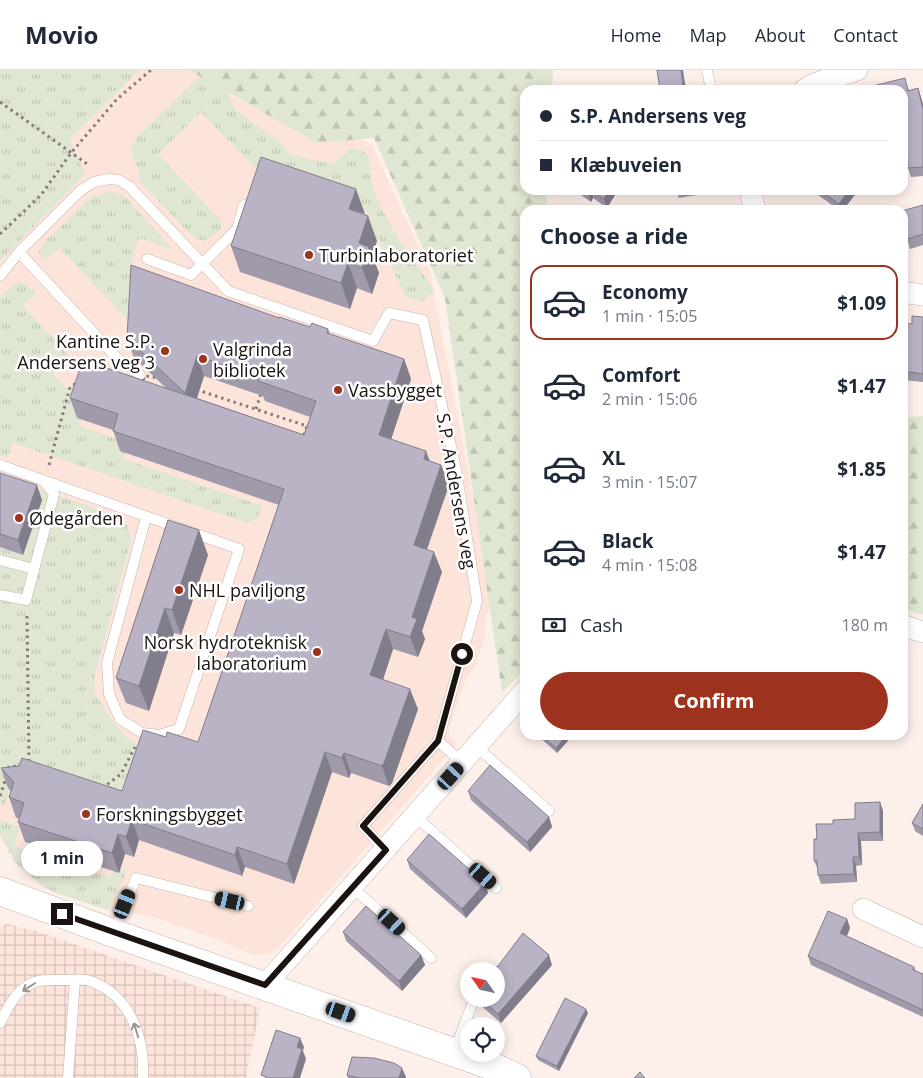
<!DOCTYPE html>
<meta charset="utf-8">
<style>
body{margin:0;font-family:"Open Sans",sans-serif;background:#f6f6f7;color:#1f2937;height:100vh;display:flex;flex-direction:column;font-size:19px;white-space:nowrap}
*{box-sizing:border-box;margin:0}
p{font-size:16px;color:#747a83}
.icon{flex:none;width:28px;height:28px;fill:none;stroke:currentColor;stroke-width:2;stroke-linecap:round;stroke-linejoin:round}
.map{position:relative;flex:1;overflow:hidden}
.panel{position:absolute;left:520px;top:135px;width:388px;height:535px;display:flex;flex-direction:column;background:#fff;border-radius:15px;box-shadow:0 2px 12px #0003}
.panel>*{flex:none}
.hud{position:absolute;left:520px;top:15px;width:388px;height:110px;border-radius:15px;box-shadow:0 2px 12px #0003;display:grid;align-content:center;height:110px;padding:0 20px;background:#fff}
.needle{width:32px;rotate:304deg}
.fabs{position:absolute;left:460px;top:892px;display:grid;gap:10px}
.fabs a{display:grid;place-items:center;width:45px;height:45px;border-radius:50%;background:#fff;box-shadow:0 2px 12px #0003;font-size:25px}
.end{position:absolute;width:22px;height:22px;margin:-11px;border:6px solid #1b1310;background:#fff;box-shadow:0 0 0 2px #fff}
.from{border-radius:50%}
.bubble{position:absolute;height:35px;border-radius:18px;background:#fff;box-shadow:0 2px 12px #0003;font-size:16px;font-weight:700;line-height:35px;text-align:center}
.car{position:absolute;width:15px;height:30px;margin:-15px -8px;border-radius:6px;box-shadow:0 0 4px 1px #0007;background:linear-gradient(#222 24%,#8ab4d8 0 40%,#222 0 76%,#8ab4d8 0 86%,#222 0)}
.hud b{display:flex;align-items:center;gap:18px;height:48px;font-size:19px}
.hud b+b{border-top:1px solid #e0e1e3}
.hud i{width:12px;height:12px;background:#1f2937}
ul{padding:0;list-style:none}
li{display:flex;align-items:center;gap:15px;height:75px;margin:0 10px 8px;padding:0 10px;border:2px solid transparent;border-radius:15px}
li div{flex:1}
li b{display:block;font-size:19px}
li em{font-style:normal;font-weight:700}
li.selected{border-color:#9d331e}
li>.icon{width:45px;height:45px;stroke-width:1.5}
h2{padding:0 20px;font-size:22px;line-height:60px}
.pay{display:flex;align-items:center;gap:12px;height:55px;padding:0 20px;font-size:19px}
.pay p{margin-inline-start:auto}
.primary-button{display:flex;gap:10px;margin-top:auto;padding:10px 20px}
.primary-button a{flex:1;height:58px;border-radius:30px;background:#9d331e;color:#fff;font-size:20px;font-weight:700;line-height:58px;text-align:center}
header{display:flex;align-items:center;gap:30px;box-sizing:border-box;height:70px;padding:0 25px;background:#fff;border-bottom:1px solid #e0e1e3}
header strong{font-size:24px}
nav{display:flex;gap:28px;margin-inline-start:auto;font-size:18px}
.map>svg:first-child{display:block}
.built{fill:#fce4da}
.industrial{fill:url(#industrial-grid)}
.grass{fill:url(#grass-tufts)}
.forest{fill:url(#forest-firs)}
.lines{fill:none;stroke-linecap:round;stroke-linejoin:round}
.lane-casing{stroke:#cab5ac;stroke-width:11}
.street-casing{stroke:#cab5ac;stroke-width:22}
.secondary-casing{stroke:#cab5ac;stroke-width:29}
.path{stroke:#857a76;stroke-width:3;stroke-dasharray:2.5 4;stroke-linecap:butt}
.lane{stroke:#fff;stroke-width:10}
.street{stroke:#fff;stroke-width:21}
.secondary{stroke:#fff;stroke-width:28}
.wall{fill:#a09aaa;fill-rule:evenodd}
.shaded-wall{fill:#827d8b}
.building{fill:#bab3c6;stroke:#827d8b}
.oneway{stroke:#989593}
.route{stroke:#1b1310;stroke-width:6}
.poi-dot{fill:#9d331e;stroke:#fff;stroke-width:2}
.labels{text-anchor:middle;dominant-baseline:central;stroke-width:5;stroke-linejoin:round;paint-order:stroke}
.poi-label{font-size:18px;fill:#1b1310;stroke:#fff;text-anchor:start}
.street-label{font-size:18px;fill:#1b1310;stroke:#fff}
</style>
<header>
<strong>Movio</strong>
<nav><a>Home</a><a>Map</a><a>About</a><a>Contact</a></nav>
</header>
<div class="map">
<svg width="923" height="1008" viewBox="0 0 923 1008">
<defs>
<pattern id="industrial-grid" width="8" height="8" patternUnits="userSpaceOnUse" patternTransform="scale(1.25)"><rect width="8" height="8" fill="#fce4da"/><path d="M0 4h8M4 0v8" fill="none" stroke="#d7c3ba"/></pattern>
<pattern id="grass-tufts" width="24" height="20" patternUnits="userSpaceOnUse" patternTransform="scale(1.25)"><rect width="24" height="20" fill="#dfe7d2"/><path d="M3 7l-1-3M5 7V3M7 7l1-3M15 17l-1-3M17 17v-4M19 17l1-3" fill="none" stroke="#bfc5b3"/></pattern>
<pattern id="forest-firs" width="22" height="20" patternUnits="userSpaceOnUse" patternTransform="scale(1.25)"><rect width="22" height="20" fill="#dfe7d2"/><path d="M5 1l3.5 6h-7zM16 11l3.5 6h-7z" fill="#bfc5b3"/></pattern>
</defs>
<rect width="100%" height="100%" fill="#fdefea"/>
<!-- built -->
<path class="built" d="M0 0H220L372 75 429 199 493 528 484 556 485 569 474 599 466 609 450 656 449 664 453 671 457 674 281 875 271 883 261 885H252L219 870 150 846 108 840 56 823 40 815 15 792 0 765Z"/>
<!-- industrial -->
<path class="industrial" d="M7 854 36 861 260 938 246 1008H0V857Z"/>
<!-- grass -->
<path class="grass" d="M0 0H140L70 69 85 104 0 191Z
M205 1 225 18 236 40 279 71 291 85 333 94 351 78 365 82 369 87C366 130 411 186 435 221L422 232 405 226 379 169 363 165 369 144 274 110 270 113 201 42 158 84 220 149 221 159C209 170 206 175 191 165L141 113 131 79 137 67Z
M109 122 118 123 126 128 172 178 171 179 139 168 129 199 139 203 131 254 60 178 45 190 40 185 39 181 48 168 93 126Z
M19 212 24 213 36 223 23 236 70 287 53 304 66 318 84 311 93 314 79 356 128 373 124 389 263 436 257 448 248 453 13 373 7 388 0 385V227L12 215Z
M0 406 116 445C126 453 130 458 131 470L95 605 94 621 108 645 125 666 138 675 115 739 14 706 5 734 0 735Z
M0 750 20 757 14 776 110 807 114 797 127 802 108 840 56 823 41 815 15 792 0 765Z"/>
<!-- forest -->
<path class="forest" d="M189 0H553L552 20H525V120H547L546 140H525V599L502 622 445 228 374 68 317 73Z
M923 346V545L902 538 903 348Z"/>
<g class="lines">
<defs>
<path id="lane" d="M707 0 711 20
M19 182 116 287 140 305
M147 189 191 205 237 159 244 135
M0 206 19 182 81 120 94 112 109 109 119 110 130 117 228 221 373 271 389 243 423 250 456 399 477 531 438 671 463 693
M0 395C80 423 160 451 239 479L179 659 159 665 142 663 120 649 109 624 107 593 146 447
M0 490 34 499
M0 525 26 530 54 424 44 411
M477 677 549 741
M415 746 496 818
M385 780 363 756 438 671
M352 817 431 888
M114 862 136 808 248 836
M0 953C7 939 15 922 30 914 39 909 53 910 64 910 72 910 83 908 90 911 131 925 145 969 143 1008
M454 982 474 929
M68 1008 75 910"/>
<path id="street" d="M804 20 814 14 857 0
M750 120 755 140
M902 222 923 225
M902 555 923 562
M863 839 923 867
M265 915 525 621"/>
<path id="secondary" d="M0 821 113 863 487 994 517 1008"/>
</defs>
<!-- lane casing -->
<use href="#lane" class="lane-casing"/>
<!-- street casing -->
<use href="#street" class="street-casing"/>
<!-- secondary casing -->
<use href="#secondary" class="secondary-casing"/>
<!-- path -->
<path class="path" d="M0 32 90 96
M0 164 41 125 71 83 117 29 151 0
M140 305 164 309 307 356 301 373 158 325Z
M256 339 261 323
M49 395 70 317 77 313
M27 546 29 693
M8 699 9 697 23 695
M102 716 104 717 121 704 135 677
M0 726 6 708"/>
<!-- lane -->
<use href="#lane" class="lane"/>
<!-- street -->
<use href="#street" class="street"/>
<!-- secondary -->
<use href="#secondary" class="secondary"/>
</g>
<!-- wall -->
<path class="wall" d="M908 17 909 21 918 18 923 34V106L911 107 908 98 907 83 902 84V20Z
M574 120H618L607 138 593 128 591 132Z
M676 120H707L708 123 679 128Z
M811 120H856L857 122 843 140H839Z
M923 135V175L910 179 907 169Z
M365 144 377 171 372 185 379 203 372 224 357 218 350 239 240 202 231 176Z
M923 247V312L902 310V253L912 254Z
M279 248 310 257 328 259 330 264 404 289 411 309 391 369 430 391 441 395 449 415 427 480 442 502 422 561 425 569 418 587 393 579 383 609 418 639 392 713 389 716 351 703 349 708 332 702 294 814 245 797 242 806 139 770 134 787 125 784 119 803 25 772 18 752 19 748H16L9 727 11 721 8 718 1 698 122 721 166 667 198 672 279 435 120 381 113 360 77 348 70 328 165 317 134 288 127 268ZM204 306 263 326 265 331 310 347 304 365 197 328Z
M0 403 42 430 23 485 0 477Z
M168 450 208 485 181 565 174 563 149 641 126 633 116 608Z
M537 665H573L557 683Z
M468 721 549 747 552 757 530 782 471 730Z
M880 732 883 741V771H861L862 795 856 796 857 812 821 814 818 805V799L814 791 817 769 833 754 855 749Z
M923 734V766L915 761 912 753Z
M407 790 485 813 488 823 466 848 410 799Z
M847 849 850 858 847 866 914 897 916 901 923 904V947L811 895 808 886Z
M343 862 421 885 425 895 402 921 346 871Z
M552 895 501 953 479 934 477 929H496Z
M588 943 559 1001 538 990 536 986Z
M347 1005 406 1007V1008H348Z"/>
<!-- shaded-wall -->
<path class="shaded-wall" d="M681 0H683L686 20H684Z
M918 18 923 34V40Z
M356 119 365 144 349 139Z
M590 120 593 128 591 132 588 123Z
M609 120H618L607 138 604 129Z
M849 120H856L857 122 843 140H841L839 134Z
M368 146 377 171 372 185 379 203 372 224 362 198 359 173Z
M348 193 357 218 350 239 341 213Z
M197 286 204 306 192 343 185 323Z
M404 289 411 309 386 385 379 365Z
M426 381 434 402 424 389Z
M441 395 449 415 421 495 414 475Z
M37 415 42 430 23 485 18 470Z
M199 460 208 485 181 565 172 540Z
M434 482 442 502 422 561 425 569 418 587 410 567 412 547Z
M165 538 174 563 149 641 139 616Z
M386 559 393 579 378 625 370 605Z
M410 619 418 639 392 713 389 716 382 696Z
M567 665H573L557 683 556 678Z
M325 682 332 702 294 814 287 794Z
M344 683 351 703 349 708 342 688Z
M880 732 883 741V771L880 762Z
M549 747 552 757 530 782 527 772Z
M132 750 139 770 134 787 126 767Z
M858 763 861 771 862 795 859 787Z
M118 764 125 784 119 803 112 783Z
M237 777 245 797 242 806 235 785Z
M853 787 856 796 857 812 854 804Z
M485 813 488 823 466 848 462 839Z
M847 849 850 858 844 872 840 863Z
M421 885 425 895 402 921 399 911Z
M549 885 552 895 501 953 498 944Z
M586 939 588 943 559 1001 557 996Z
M300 968 304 977 303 981 306 989 300 1008H293L297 977Z
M402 998 406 1007V1008H399Z"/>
<!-- building -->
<path class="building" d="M657 0H681L683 18 693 17 694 20H660Z
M905 8 908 21 918 18 923 40V97L908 98 907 73 902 74V20H865V18Z
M261 87 356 119 349 139 368 146 359 173 369 177 362 198 348 193 341 213 231 176Z
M591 120H609L604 129Z
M819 120H849L839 134Z
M923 135V164L907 169 902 155V141Z
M131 195 279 248V247L310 257 312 253 328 259 327 263 404 289 379 365 426 381 424 389 441 395 414 475 434 482 412 547 417 549 410 567 386 559 370 605 410 619 384 693 382 696 344 683 342 688 325 682 287 794 237 777 235 785 132 750 126 767 118 764 112 783 18 752 24 733 9 727 14 712 1 698 19 696 22 688 122 721 143 660 166 667 167 662 198 672 284 419 113 361 118 344 70 328 83 290 304 365 316 331 258 311 259 307 197 286 185 323 127 268Z
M912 246 923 247V304L902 301V253L912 254Z
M0 403 37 415 18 470 0 464Z
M168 450 199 460 172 540 165 538 139 616 116 608Z
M540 665H567L556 678Z
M490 695 549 747 527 772 468 721Z
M880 732V762L858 763 859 787H853L854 804 818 805 817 791H814V769H817L816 754H833V750L855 749V733Z
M923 734V759L912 753Z
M429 764 485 813 462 839 407 790Z
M366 836 421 885 399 911 343 862Z
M828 841 847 849 840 863 914 897 913 900 923 904V940L808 886Z
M523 863 549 885 498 944 481 929H496V901H490L493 898 498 896Z
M565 928 586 939 557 996 536 986Z
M276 960 300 968 297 977 302 979 293 1008H266V1007L261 1005Z
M352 987 374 988 394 993 402 998 399 1008H359L347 1005Z
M640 1002 645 1008H634Z"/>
<!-- one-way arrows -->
<defs><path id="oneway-shaft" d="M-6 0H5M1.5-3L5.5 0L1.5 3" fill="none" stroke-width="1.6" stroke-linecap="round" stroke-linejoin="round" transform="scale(1.25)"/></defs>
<g class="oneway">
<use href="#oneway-shaft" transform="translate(29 917) rotate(148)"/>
<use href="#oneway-shaft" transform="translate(136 960) rotate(-107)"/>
</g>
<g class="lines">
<!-- route -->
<path class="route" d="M62 844 265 915 386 780 363 756 438 671 462 584"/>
</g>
<!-- markers -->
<g class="poi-dot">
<circle cx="309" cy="185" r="5"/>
<circle cx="165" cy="281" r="5"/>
<circle cx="203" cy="289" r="5"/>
<circle cx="338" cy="320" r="5"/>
<circle cx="19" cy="448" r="5"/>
<circle cx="179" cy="520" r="5"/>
<circle cx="317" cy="582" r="5"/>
<circle cx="86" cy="744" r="5"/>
</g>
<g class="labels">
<!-- poi labels -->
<g class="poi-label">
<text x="319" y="185">Turbinlaboratoriet</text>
<text x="155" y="271" text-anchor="end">Kantine S.P.<tspan x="155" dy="21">Andersens veg 3</tspan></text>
<text x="213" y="279">Valgrinda<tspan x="213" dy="21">bibliotek</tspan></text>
<text x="348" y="320">Vassbygget</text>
<text x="29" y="448">Ødegården</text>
<text x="189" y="520">NHL paviljong</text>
<text x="307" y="572" text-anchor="end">Norsk hydroteknisk<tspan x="307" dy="21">laboratorium</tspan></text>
<text x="96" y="744">Forskningsbygget</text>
</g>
<!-- street labels -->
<g class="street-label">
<text transform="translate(457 421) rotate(80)">S.P. Andersens veg</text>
</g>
</g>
</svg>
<div class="fabs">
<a><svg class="needle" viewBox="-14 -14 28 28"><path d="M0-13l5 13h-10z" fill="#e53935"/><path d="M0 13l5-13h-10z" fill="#747a83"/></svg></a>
<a><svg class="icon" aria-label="locate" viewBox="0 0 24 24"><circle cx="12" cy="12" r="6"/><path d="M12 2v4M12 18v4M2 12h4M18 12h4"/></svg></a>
</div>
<i class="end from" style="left:462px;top:584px"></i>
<i class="end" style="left:62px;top:844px"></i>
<div class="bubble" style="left:21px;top:771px;width:82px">1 min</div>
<i class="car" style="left:451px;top:706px;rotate:42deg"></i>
<i class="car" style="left:483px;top:806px;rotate:131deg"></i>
<i class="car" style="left:230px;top:831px;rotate:283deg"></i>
<i class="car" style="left:125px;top:834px;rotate:22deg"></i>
<i class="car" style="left:392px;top:852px;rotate:132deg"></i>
<i class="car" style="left:341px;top:942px;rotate:109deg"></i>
<div class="hud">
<b><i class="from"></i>S.P. Andersens veg</b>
<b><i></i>Klæbuveien</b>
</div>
<section class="panel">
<h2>Choose a ride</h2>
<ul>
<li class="selected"><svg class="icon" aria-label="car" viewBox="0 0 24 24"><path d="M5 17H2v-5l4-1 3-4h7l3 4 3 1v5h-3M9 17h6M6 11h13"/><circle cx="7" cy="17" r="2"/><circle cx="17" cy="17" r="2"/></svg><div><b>Economy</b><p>1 min · 15:05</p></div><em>$1.09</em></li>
<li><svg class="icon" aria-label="car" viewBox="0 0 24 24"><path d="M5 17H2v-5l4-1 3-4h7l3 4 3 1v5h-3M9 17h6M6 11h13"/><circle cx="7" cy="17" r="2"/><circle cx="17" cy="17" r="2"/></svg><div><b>Comfort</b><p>2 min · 15:06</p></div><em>$1.47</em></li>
<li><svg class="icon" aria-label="car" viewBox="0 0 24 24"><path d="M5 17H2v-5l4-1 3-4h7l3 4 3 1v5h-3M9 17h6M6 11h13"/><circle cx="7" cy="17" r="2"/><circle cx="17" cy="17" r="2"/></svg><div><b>XL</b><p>3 min · 15:07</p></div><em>$1.85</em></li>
<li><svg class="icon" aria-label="car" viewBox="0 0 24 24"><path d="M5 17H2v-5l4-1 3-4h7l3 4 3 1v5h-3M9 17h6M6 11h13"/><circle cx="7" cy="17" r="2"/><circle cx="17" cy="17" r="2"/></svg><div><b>Black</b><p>4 min · 15:08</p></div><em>$1.47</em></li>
</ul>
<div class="pay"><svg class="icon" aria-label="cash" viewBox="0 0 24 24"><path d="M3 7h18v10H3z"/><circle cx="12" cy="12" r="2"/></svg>Cash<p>180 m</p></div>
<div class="primary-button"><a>Confirm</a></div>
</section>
</div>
